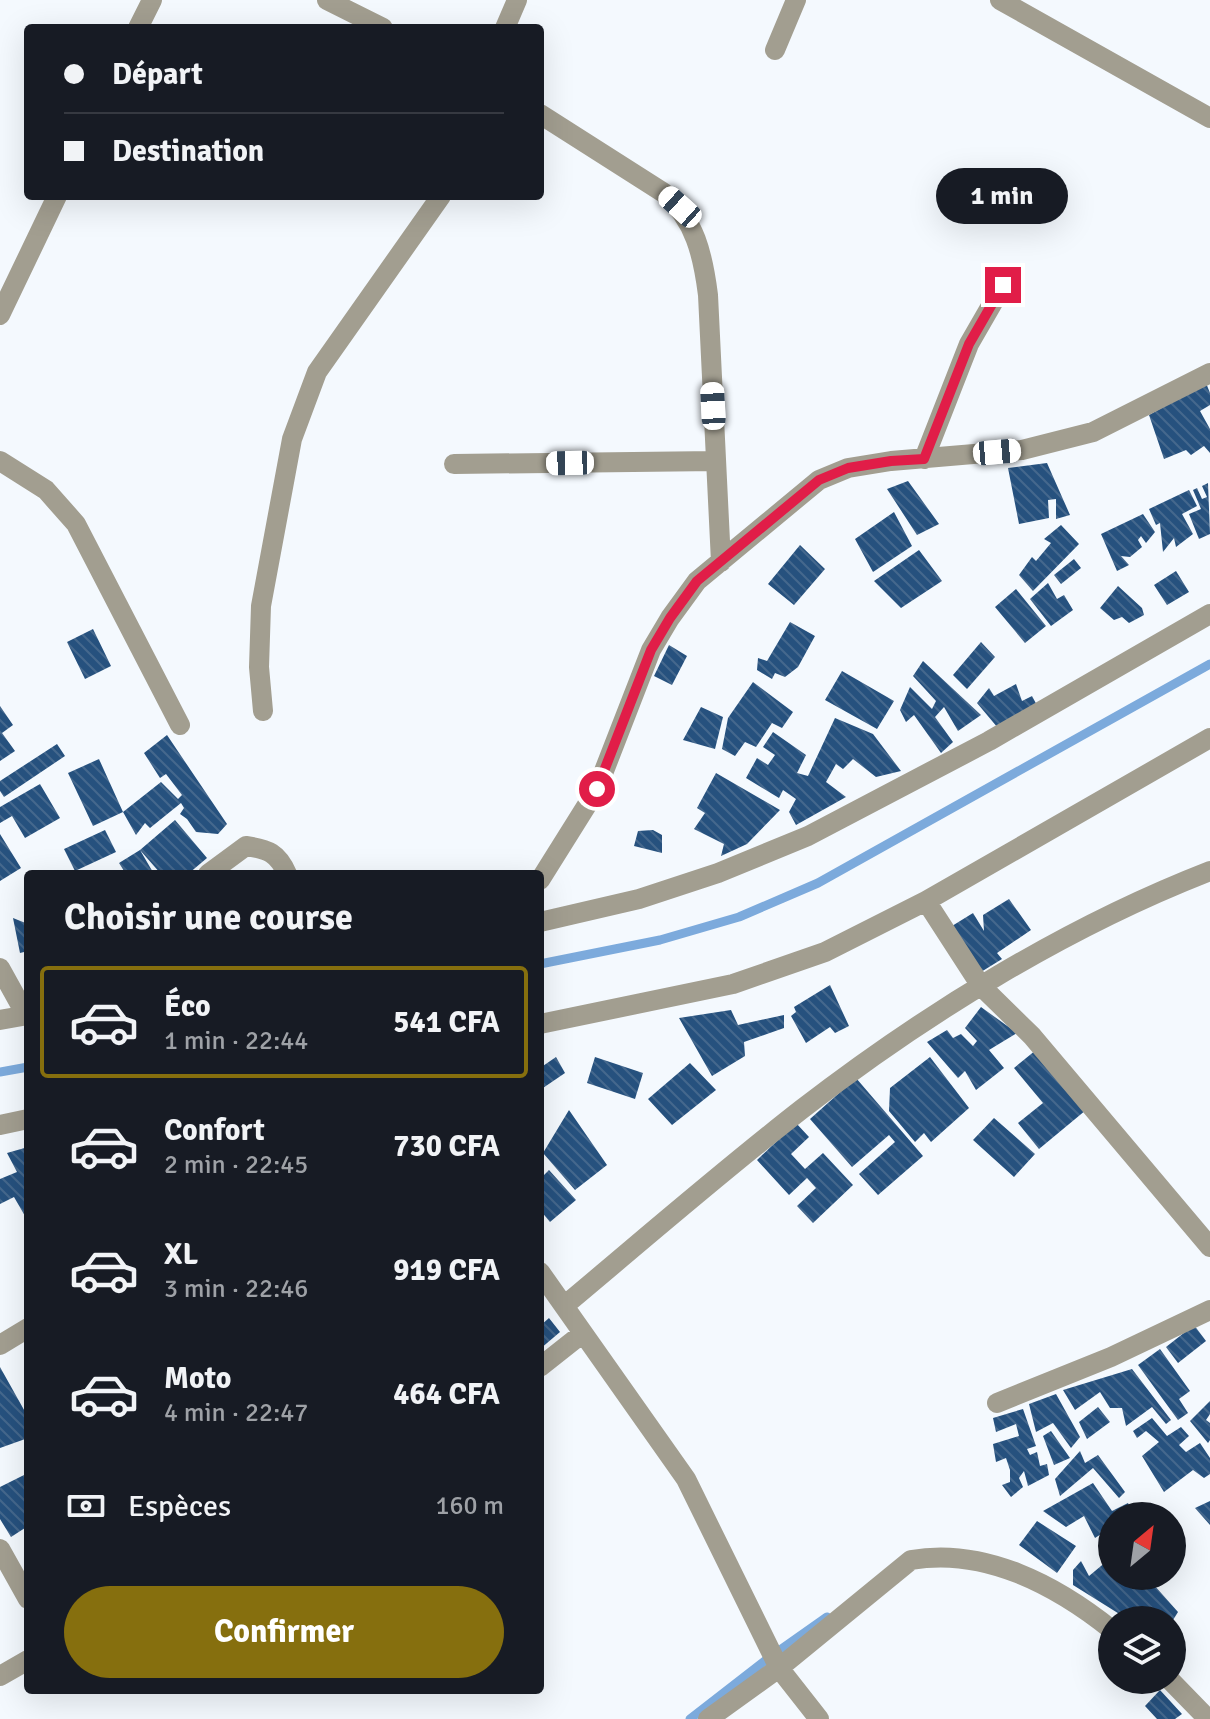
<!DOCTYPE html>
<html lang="fr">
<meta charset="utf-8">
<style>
body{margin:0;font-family:Signika,sans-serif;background:#242831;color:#f1f3f6;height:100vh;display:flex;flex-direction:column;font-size:30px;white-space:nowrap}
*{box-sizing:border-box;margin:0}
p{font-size:26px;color:#9ea1a6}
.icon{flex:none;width:44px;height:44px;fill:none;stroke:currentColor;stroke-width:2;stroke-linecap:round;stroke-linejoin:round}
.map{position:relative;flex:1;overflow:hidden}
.side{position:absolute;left:24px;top:870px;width:520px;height:824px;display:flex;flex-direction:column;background:#171b24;border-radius:8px;box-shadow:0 8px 32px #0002}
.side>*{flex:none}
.hud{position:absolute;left:24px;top:24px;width:520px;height:176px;border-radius:8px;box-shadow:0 8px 32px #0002;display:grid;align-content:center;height:176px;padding:0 40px;background:#171b24}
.needle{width:52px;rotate:29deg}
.tools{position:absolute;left:1098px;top:1502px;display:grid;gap:16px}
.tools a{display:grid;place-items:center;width:88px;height:88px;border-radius:50%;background:#171b24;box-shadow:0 8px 32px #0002;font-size:40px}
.end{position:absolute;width:36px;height:36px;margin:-18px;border:10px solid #e11d48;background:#fff;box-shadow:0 0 0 4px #fff}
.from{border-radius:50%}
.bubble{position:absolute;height:56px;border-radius:28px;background:#171b24;box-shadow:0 8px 32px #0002;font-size:26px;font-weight:700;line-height:56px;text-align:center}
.car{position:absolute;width:24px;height:48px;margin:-24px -12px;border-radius:10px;box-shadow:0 0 6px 2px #0007;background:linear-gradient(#fff 24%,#345 0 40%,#fff 0 76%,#345 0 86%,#fff 0)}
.hud b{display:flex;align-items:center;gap:28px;height:76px;font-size:30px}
.hud b+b{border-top:2px solid #363941}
.hud i{width:20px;height:20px;background:#f1f3f6}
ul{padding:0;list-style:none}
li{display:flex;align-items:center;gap:24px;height:112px;margin:0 16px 12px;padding:0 24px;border:4px solid transparent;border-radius:8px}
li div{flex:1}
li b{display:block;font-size:30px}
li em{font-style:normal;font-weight:700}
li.active{border-color:#866f0e}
li>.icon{width:72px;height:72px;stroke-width:1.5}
h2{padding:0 40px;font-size:36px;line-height:96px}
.pay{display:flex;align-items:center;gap:20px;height:88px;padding:0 40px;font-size:30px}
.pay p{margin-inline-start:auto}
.button{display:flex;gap:16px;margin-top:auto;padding:16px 40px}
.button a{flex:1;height:92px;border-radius:48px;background:#866f0e;color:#fff;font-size:32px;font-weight:700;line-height:92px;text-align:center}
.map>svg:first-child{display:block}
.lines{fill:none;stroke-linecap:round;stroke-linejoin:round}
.stream{stroke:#7caadc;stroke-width:9}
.building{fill:url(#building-back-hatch)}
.minor{stroke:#a29e90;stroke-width:20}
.route{stroke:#e11d48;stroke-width:10}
</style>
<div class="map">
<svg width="1210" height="1719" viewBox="0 0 1210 1719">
<defs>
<pattern id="building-back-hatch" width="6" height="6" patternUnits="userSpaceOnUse" patternTransform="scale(2)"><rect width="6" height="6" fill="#26517e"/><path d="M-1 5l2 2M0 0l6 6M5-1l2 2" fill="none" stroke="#45688d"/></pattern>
</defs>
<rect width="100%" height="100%" fill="#f4f9fe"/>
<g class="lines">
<!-- stream -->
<path class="stream" d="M540 964 660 940 739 917 818 883 1210 664
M0 1072 28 1067
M690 1719 766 1660 827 1617"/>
</g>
<!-- building -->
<path class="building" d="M1206 383 1210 393V405L1200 411 1210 429V453L1204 446 1191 455 1186 450 1164 459 1149 415Z
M1047 463 1070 515 1056 519V499L1048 500 1049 518 1019 524 1008 468Z
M908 481 939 524 917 535 887 489Z
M1208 483 1210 534 1199 539 1189 514 1201 509 1193 490 1197 488 1202 499 1207 497 1202 486Z
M1189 490 1197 506 1182 514 1193 534 1176 547 1174 538 1163 552 1160 523 1156 525 1149 509Z
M894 512 912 546 873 572 855 539Z
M1143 514 1155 532 1146 543 1141 536 1138 540 1142 547 1130 557 1121 556 1129 565 1117 571 1101 534Z
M1061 525 1079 544 1033 591 1019 575 1032 557 1036 561 1051 543 1044 539Z
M800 545 825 569 794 605 768 584Z
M919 550 942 581 901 608 874 581Z
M1074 559 1081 568 1061 584 1054 575Z
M1176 571 1189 592 1167 605 1154 585Z
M1048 583 1057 599 1064 595 1073 610 1051 626 1030 599Z
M1118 586 1142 608 1144 615 1129 623 1122 617 1114 620 1100 608Z
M1016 589 1046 626 1025 643 995 607Z
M790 622 815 636 798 667 785 677 775 673 772 679 757 670 758 658 767 661Z
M93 629 111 666 85 679 67 642Z
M981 642 995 657 967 689 953 675Z
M669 645 687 656 672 685 654 676Z
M923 661 981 715 958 731 944 707 935 717 953 742 941 753 914 715 906 722 900 710 910 687 932 709 936 701 913 676Z
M842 671 894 701 877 729 825 700Z
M753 682 793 712 782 728 772 723 756 747 745 742 735 756 722 749 728 718Z
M1016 684 1022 701 1032 696 1039 709 1003 734 977 703 989 688 994 696Z
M0 706 13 725 2 733 15 751 0 761Z
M701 707 723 717 715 749 683 740Z
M835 718 873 734 901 771 876 777 853 759 843 769 836 764 826 782 846 797 796 825 789 812 796 799 783 790 779 798 746 778 757 758 768 765 775 755 763 747 773 732 806 755 797 773 808 776Z
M167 735 227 824 218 834 196 832 187 819 180 814 184 808 181 803 150 828 145 823 136 835 123 812 161 782 178 799 182 795 166 774 160 778 144 753Z
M57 744 65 756 4 797 0 791V781Z
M99 759 123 812 93 826 68 773Z
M716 773 780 810 747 844 721 856 724 844 694 829 705 813 697 808Z
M40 784 60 818 25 838 12 816 0 823V807Z
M175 820 207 858 188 874H161L140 850Z
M105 830 116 852 75 871 64 849Z
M653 830 662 835V853L634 846 638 831Z
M0 834 21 868 0 881Z
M140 850 154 874H126L119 863Z
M1009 899 1031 930 997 953 1002 959 981 972 952 926 973 913 984 931 983 915Z
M13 918 28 924V951L20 953Z
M830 985 849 1026 835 1033 830 1027 806 1043 791 1016 796 1012 794 1007Z
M981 1007 1017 1033 989 1050 1004 1068 976 1090 965 1071 958 1078 927 1042 947 1030 953 1038 961 1034 973 1046 977 1041 965 1028Z
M731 1010 738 1025 784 1015V1028L744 1042 745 1056 712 1076 679 1018Z
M1036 1050 1086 1110 1039 1149 1018 1123 1043 1103 1014 1068Z
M556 1057 565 1073 540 1090V1068Z
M595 1057 643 1073 635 1099 587 1083Z
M930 1057 969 1108 931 1142 924 1133 915 1142 889 1111 890 1088Z
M690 1063 716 1090 672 1125 648 1099Z
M856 1078 923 1156 878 1195 859 1174 895 1142 889 1135 852 1167 810 1119Z
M569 1110 607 1165 575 1190 543 1153Z
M994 1118 1035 1154 1014 1177 973 1140Z
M796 1123 809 1137 791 1154 805 1169 823 1153 853 1185 813 1223 797 1206 816 1188 807 1178 789 1195 757 1160Z
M28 1147V1214L25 1216 14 1197 0 1204V1179L17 1172 7 1153Z
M549 1170 576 1200 550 1222 540 1210V1179Z
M549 1318 560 1332 540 1349V1326Z
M1194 1325 1206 1341 1178 1363 1166 1347Z
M1160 1349 1190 1391 1179 1399 1188 1413 1178 1420 1138 1365Z
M0 1367 28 1417V1438L0 1448Z
M1132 1369 1171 1420 1166 1424 1152 1407 1126 1426 1122 1408H1110L1100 1392 1075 1410 1063 1390Z
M1056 1394 1080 1437 1071 1448 1053 1423 1036 1432 1029 1404Z
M1210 1401V1414L1206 1420 1210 1423V1440L1208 1443 1190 1421Z
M1098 1407 1110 1422 1087 1439 1079 1422Z
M1023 1409 1036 1446 1027 1449 1030 1455 1037 1452 1040 1466 1047 1464 1049 1475 1028 1486 1024 1471 1019 1478 1023 1487 1011 1497 1002 1485 1010 1482V1470L1006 1458 996 1462 993 1444 1019 1436 1016 1424 996 1432 993 1418Z
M1152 1418 1167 1436 1181 1427 1189 1436 1179 1445 1186 1452 1200 1443 1210 1458V1474L1204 1478 1193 1470 1164 1492 1142 1456 1159 1442 1146 1431 1137 1438 1133 1431Z
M1051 1431 1070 1458 1054 1465 1043 1436Z
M1080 1451 1085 1463 1098 1455 1125 1492 1119 1498 1093 1468 1060 1496 1055 1479Z
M28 1473V1526L11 1537 0 1519V1487Z
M1093 1483 1112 1511 1128 1503 1133 1514 1112 1516V1527L1095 1538 1084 1516 1066 1527 1043 1511Z
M1210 1501V1525L1195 1508Z
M1037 1521 1076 1546 1057 1573 1019 1545Z
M1081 1561 1089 1576 1107 1561 1112 1565V1576H1146L1178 1612 1173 1620H1129L1073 1585V1570Z
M1160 1690 1182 1714 1175 1719H1157L1145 1706Z"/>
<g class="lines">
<!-- minor -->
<path class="minor" d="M327 0 383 28
M1000 0 1210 118
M138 28 152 0
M505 28 517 0
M775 50 796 0
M540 114 664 193C695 220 703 255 708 295L721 562
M0 315 57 196
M924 459 969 344 1003 285
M0 461 46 490 76 524 180 725
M454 464 716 461
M263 711 259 667 261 606 292 439 317 372 441 196
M208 874 246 846C268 849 278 853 287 874
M540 880 597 789 651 650 670 618 697 581 819 480 848 468 891 461 1022 450 1093 432 1210 373
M926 901 981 986 1032 1036 1210 1247
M540 922 639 899 718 873 808 836 989 741 1210 614
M0 968 26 1015
M0 1020 28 1015
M540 1024 733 984 825 952 926 901 1210 738
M0 1125 28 1119
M540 1272 686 1479 779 1668 819 1719
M564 1306C643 1240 721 1172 802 1109 925 1014 1066 927 1210 871
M0 1345 28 1328
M540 1367 583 1333
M997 1403 1111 1357 1210 1310
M0 1549 28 1599
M0 1676 28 1660
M1170 1680 1208 1719
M708 1719 779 1668 911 1560C984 1547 1056 1585 1112 1630"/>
</g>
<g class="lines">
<!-- route -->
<path class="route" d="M597 789 651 650 670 618 697 581 819 480 848 468 891 461 924 459 969 344 1003 285"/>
</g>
</svg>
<div class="tools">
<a><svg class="needle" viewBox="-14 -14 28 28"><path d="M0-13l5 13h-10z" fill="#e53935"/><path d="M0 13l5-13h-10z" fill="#9ea1a6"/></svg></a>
<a><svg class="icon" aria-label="layers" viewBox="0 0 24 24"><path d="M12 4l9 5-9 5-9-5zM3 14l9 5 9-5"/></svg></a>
</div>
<i class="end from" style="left:597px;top:789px"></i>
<i class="end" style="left:1003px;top:285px"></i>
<div class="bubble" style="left:936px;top:168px;width:132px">1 min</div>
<i class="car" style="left:680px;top:207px;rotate:312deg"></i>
<i class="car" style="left:713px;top:406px;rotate:357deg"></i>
<i class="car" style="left:997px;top:452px;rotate:85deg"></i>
<i class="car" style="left:570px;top:463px;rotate:269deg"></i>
<div class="hud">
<b><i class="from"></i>Départ</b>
<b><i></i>Destination</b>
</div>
<section class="side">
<h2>Choisir une course</h2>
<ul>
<li class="active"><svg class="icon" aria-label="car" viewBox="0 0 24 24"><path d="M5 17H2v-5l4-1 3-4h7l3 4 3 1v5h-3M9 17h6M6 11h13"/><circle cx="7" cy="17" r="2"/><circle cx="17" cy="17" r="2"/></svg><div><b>Éco</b><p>1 min · 22:44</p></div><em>541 CFA</em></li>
<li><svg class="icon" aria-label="car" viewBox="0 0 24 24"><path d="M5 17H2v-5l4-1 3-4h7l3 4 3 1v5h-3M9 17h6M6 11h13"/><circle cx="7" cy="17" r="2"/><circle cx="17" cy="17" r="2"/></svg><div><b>Confort</b><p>2 min · 22:45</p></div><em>730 CFA</em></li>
<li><svg class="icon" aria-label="car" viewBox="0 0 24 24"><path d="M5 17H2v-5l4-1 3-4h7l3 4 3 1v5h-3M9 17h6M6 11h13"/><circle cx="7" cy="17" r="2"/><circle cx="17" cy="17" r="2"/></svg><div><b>XL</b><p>3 min · 22:46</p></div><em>919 CFA</em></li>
<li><svg class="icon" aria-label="car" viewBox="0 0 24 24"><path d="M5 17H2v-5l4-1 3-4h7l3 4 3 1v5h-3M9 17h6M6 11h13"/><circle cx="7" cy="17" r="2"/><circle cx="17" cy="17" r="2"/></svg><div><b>Moto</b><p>4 min · 22:47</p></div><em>464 CFA</em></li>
</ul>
<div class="pay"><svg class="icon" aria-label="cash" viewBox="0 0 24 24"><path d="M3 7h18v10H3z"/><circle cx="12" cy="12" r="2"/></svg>Espèces<p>160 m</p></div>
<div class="button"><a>Confirmer</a></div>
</section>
</div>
